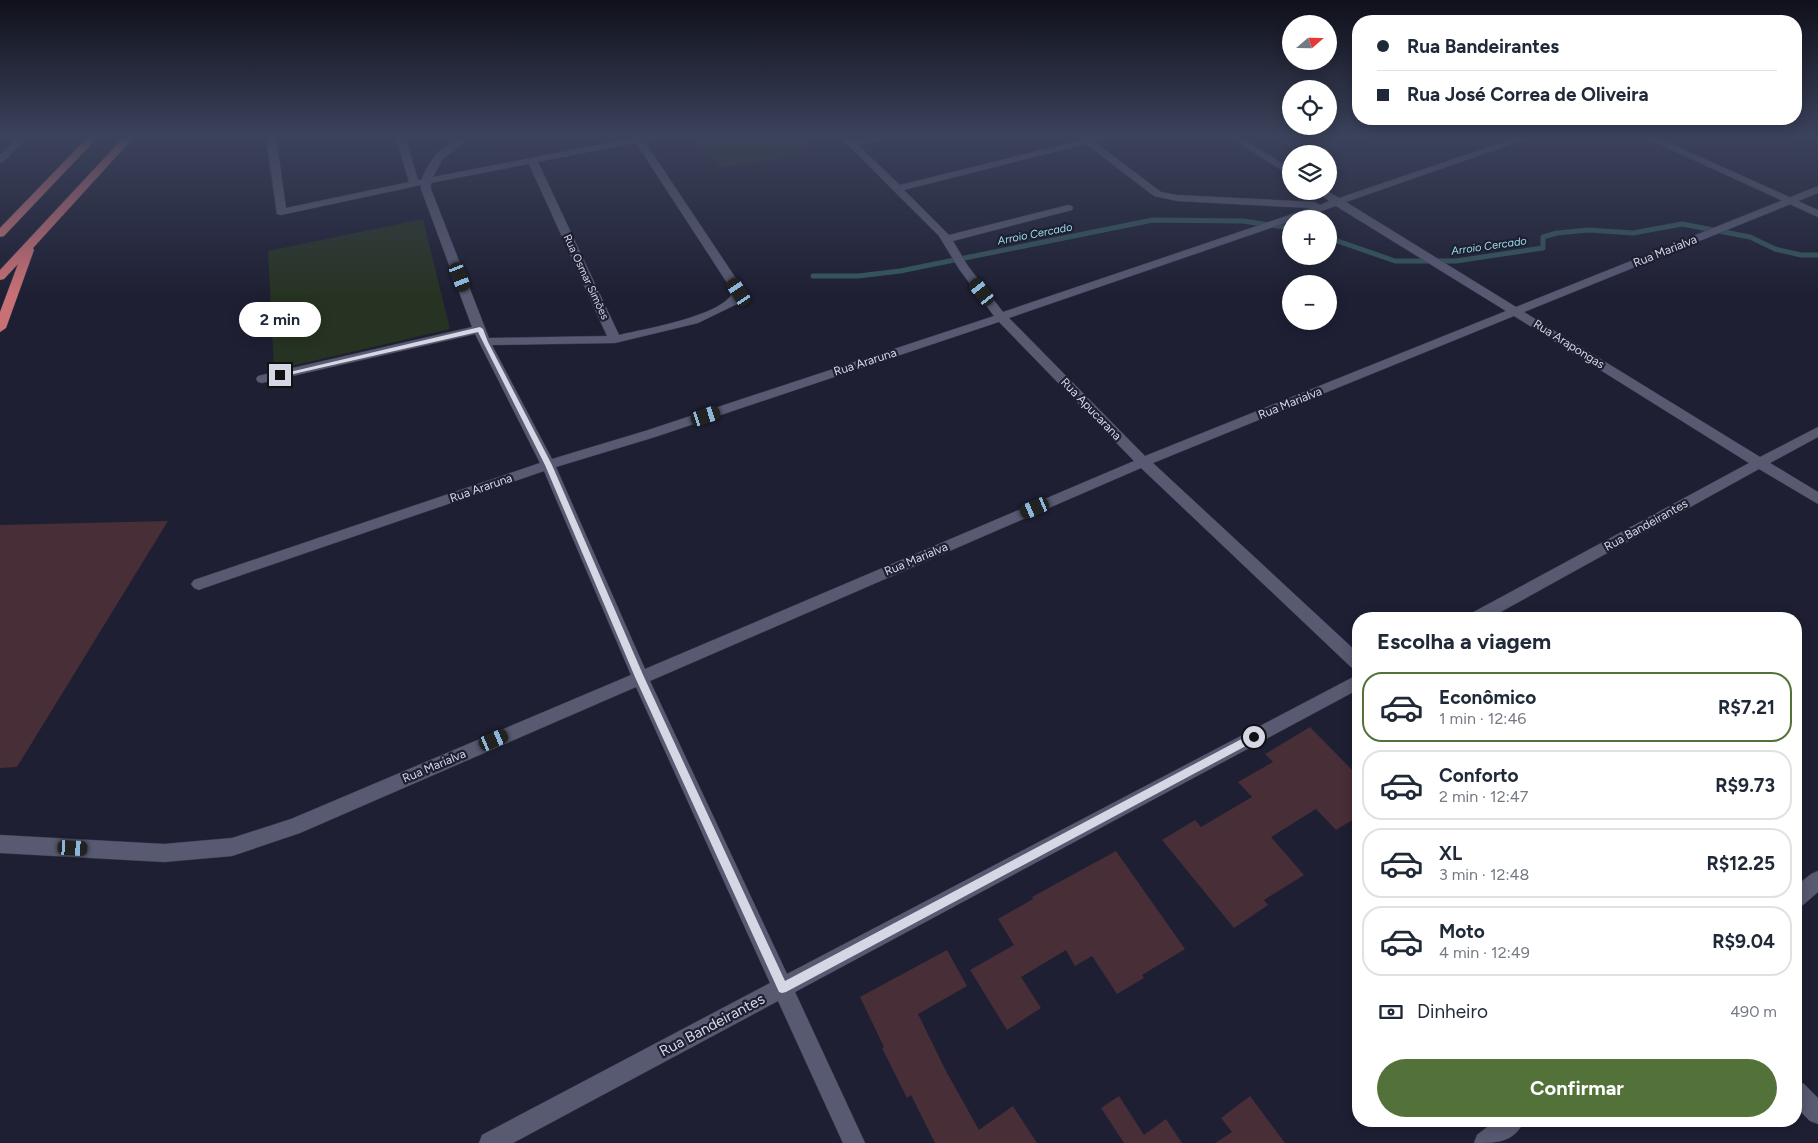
<!DOCTYPE html>
<html lang="pt">
<meta charset="utf-8">
<style>
body{margin:0;font-family:Figtree,sans-serif;background:#f2f2f3;color:#1f2937;height:100vh;display:flex;flex-direction:column;font-size:19px;white-space:nowrap}
*{box-sizing:border-box;margin:0}
p{font-size:16px;color:#747a83}
.icon{flex:none;width:28px;height:28px;fill:none;stroke:currentColor;stroke-width:2;stroke-linecap:round;stroke-linejoin:round}
.map{position:relative;flex:1;overflow:hidden}
.sheet{position:absolute;left:1352px;top:612px;width:450px;height:515px;display:flex;flex-direction:column;background:#fff;border-radius:20px;box-shadow:0 2px 12px #0003}
.sheet>*{flex:none}
.top-card{position:absolute;left:1352px;top:15px;width:450px;height:110px;border-radius:20px;box-shadow:0 2px 12px #0003;display:grid;align-content:center;height:110px;padding:0 25px;background:#fff}
.needle{width:32px;rotate:70deg}
.controls{position:absolute;left:1282px;top:15px;display:grid;gap:10px}
.controls a{display:grid;place-items:center;width:55px;height:55px;border-radius:50%;background:#fff;box-shadow:0 2px 12px #0003;font-size:25px}
.end{position:absolute;width:22px;height:22px;margin:-11px;border:6px solid #d6d7e5;background:#111;box-shadow:0 0 0 2px #111}
.from{border-radius:50%}
.bubble{position:absolute;height:35px;border-radius:18px;background:#fff;box-shadow:0 2px 12px #0003;font-size:16px;font-weight:700;line-height:35px;text-align:center}
.car{position:absolute;width:15px;height:30px;margin:-15px -8px;border-radius:6px;box-shadow:0 0 4px 1px #0007;background:linear-gradient(#222 24%,#8ab4d8 0 40%,#222 0 76%,#8ab4d8 0 86%,#222 0)}
.top-card b{display:flex;align-items:center;gap:18px;height:48px;font-size:19px}
.top-card b+b{border-top:1px solid #e0e1e3}
.top-card i{width:12px;height:12px;background:#1f2937}
ul{padding:0;list-style:none}
li{display:flex;align-items:center;gap:15px;height:70px;margin:0 10px 8px;padding:0 15px;border:2px solid #e0e1e3;border-radius:20px}
li div{flex:1}
li b{display:block;font-size:19px}
li em{font-style:normal;font-weight:700}
li.on{border-color:#53723a}
li>.icon{width:45px;height:45px;stroke-width:1.5}
h2{padding:0 25px;font-size:22px;line-height:60px}
.pay{display:flex;align-items:center;gap:12px;height:55px;padding:0 25px;font-size:19px}
.pay p{margin-inline-start:auto}
.action{display:flex;gap:10px;margin-top:auto;padding:10px 25px}
.action a{flex:1;height:58px;border-radius:30px;background:#53723a;color:#fff;font-size:20px;font-weight:700;line-height:58px;text-align:center}
.map>svg:first-child{display:block}
.green{fill:#273322}
.lines{fill:none;stroke-linecap:round;stroke-linejoin:round}
.stream{stroke:#33565a;stroke-width:5}
.building{fill:#482e36}
.street-casing{stroke:#393a4b;stroke-width:1}
.secondary-casing{stroke:#393a4b;stroke-width:1}
.highway-casing{stroke:#393a4b;stroke-width:1}
.street{fill:#585a72;fill-rule:evenodd}
.secondary{fill:#585a72;fill-rule:evenodd}
.highway{fill:#c97075;fill-rule:evenodd}
.route{fill:#d6d7e5}
.labels{text-anchor:middle;dominant-baseline:central;stroke-width:4.5;stroke-linejoin:round;paint-order:stroke}
.far-water-label{font-size:11px;font-style:italic;fill:#98dee5;stroke:#1e1f33}
.far-street-label{font-size:11px;fill:#d6d7e5;stroke:#1e1f33}
.street-label{font-size:12px;fill:#d6d7e5;stroke:#1e1f33}
.near-street-label{font-size:15px;fill:#d6d7e5;stroke:#1e1f33}
</style>
<div class="map">
<svg width="1818" height="1143" viewBox="0 0 1818 1143">
<rect width="100%" height="100%" fill="#1e1f33"/>
<!-- green -->
<path class="green" d="M689 136H823V137L778 159 722 167Z
M423 219 450 329 274 370 268 251Z"/>
<g class="lines">
<!-- stream -->
<path class="stream" d="M1329 238 1395 261H1456L1543 248V237L1557 233 1589 230 1633 233 1682 224 1750 237 1775 249 1801 255H1818
M813 276H858L900 271 1153 220 1243 221 1291 228"/>
</g>
<!-- building -->
<path class="building" d="M168 521 17 767 0 768V525Z
M1310 727 1359 777V816L1336 830 1316 809 1271 837 1304 875 1264 900 1268 905 1234 928 1162 840 1195 820 1201 827 1252 797 1238 782 1273 762 1265 754Z
M1116 851 1185 949 1142 975 1144 978 1117 994 1092 956 1075 966 1066 950 1021 977 1041 1008 1007 1030 970 970 1014 945 998 919 1033 899 1032 897Z
M947 950 967 986 918 1014 947 1073 979 1130 1013 1106 1037 1143H935L911 1095 907 1098 882 1048 884 1047 860 997Z
M1119 1096 1144 1135 1166 1119 1182 1143H1124L1101 1108Z
M1250 1096 1285 1143H1215L1232 1132 1221 1118Z"/>
<g class="lines">
<defs>
<path id="street" d="M20 136H30L3 162 0 163V155Z
M266 136H276L286 208 409 182 395 136H405L418 180 422 179C429 158 449 136 472 136L442 160 433 177 633 138 631 136H665L663 138 645 142 745 292 739 303 698 323 615 343 492 345 552 459 645 431 994 316 959 269 939 236 839 136H849L853 140 872 136H890L888 138 858 145 900 185 1081 140 1077 136H1111L1095 142 1161 192 1177 195 1315 202 1320 205 1329 201 1315 191H1327L1339 198 1521 136H1535L1346 202 1516 307 1818 186V193L1524 312 1760 457 1818 427V437L1770 463 1818 492V504L1759 469 1488 619H1466L1468 615 1749 463 1514 316 1153 463 1359 654V671L1353 669 1141 468 650 681 787 974 1359 674V689L795 992 865 1143H843L778 1001 513 1143H479L482 1135 770 983 636 687 300 833 232 856 164 862 0 853V835L164 844 232 838 291 819 631 675 544 471 204 588 199 590 194 588 191 584 194 580 540 463 475 334 262 383 258 382 256 379 258 376 262 375 472 327 421 189V185L281 215 277 214ZM636 143 733 292C723 316 644 329 619 335L538 162ZM1086 144 1154 196 1177 201 1310 208 1003 312 968 266 953 241 1072 210 1073 208 1072 206 1068 205 949 235 904 190ZM529 164 607 336 489 338 431 189V183ZM1336 206 1506 311 1145 456 1009 318 1291 221V219H1298ZM999 322 1134 461 645 669 556 467 655 437Z
M1228 136H1239L1291 169V176Z
M1818 871V892L1803 905 1796 907V886L1811 874Z
M1796 1081 1804 1084 1818 1098V1124L1810 1121 1796 1107Z
M1495 1121H1524C1514 1143 1496 1143 1474 1143L1477 1135Z"/>
<path id="secondary" d="M1641 136H1654L1818 210V217Z"/>
<path id="highway" d="M89 136H99L4 236 0 237V228Z
M125 136H135L33 248 34 250 6 328 0 332V312L18 264 4 279 0 280V270Z"/>
</defs>
<!-- street casing -->
<use href="#street" class="street-casing"/>
<!-- secondary casing -->
<use href="#secondary" class="secondary-casing"/>
<!-- highway casing -->
<use href="#highway" class="highway-casing"/>
<!-- street -->
<use href="#street" class="street"/>
<!-- secondary -->
<use href="#secondary" class="secondary"/>
<!-- highway -->
<use href="#highway" class="highway"/>
</g>
<!-- sky -->
<linearGradient id="sky" x2="0" y2="1"><stop stop-color="#10111c"/><stop offset="0.46" stop-color="#3b425b"/><stop offset="1" stop-color="#3b425b" stop-opacity="0"/></linearGradient>
<rect width="1818" height="296" fill="url(#sky)"/>
<!-- route -->
<path class="route" d="M480 327 483 329 488 342 552 465 644 677 785 981 1251 734H1257V740L786 992 782 993 779 992 635 677 545 465 478 332 280 377 277 375Z"/>
<g class="labels">
<!-- far-water labels -->
<g class="far-water-label">
<text transform="translate(1035 234) rotate(-11)">Arroio Cercado</text>
<text transform="translate(1489 246) rotate(-8)">Arroio Cercado</text>
</g>
<!-- far-street labels -->
<g class="far-street-label">
<text transform="translate(586 277) rotate(65)">Rua Osmar Simões</text>
</g>
<!-- street labels -->
<g class="street-label">
<text transform="translate(1665 251) rotate(-22)">Rua Marialva</text>
<text transform="translate(1569 344) rotate(32)">Rua Arapongas</text>
<text transform="translate(865 362) rotate(-18)">Rua Araruna</text>
<text transform="translate(1290 403) rotate(-22)">Rua Marialva</text>
<text transform="translate(1091 409) rotate(46)">Rua Apucarana</text>
<text transform="translate(481 488) rotate(-19)">Rua Araruna</text>
<text transform="translate(1646 525) rotate(-29)">Rua Bandeirantes</text>
<text transform="translate(916 559) rotate(-23)">Rua Marialva</text>
<text transform="translate(434 766) rotate(-23)">Rua Marialva</text>
</g>
<!-- near-street labels -->
<g class="near-street-label">
<text transform="translate(712 1025) rotate(-28)">Rua Bandeirantes</text>
</g>
</g>
</svg>
<div class="controls">
<a><svg class="needle" viewBox="-14 -14 28 28"><path d="M0-13l5 13h-10z" fill="#e53935"/><path d="M0 13l5-13h-10z" fill="#747a83"/></svg></a>
<a><svg class="icon" aria-label="locate" viewBox="0 0 24 24"><circle cx="12" cy="12" r="6"/><path d="M12 2v4M12 18v4M2 12h4M18 12h4"/></svg></a>
<a><svg class="icon" aria-label="layers" viewBox="0 0 24 24"><path d="M12 4l9 5-9 5-9-5zM3 14l9 5 9-5"/></svg></a>
<a>+</a>
<a>−</a>
</div>
<i class="end from" style="left:1254px;top:737px"></i>
<i class="end" style="left:280px;top:375px"></i>
<div class="bubble" style="left:239px;top:302px;width:82px">2 min</div>
<i class="car" style="left:460px;top:277px;rotate:159deg"></i>
<i class="car" style="left:739px;top:292px;rotate:327deg"></i>
<i class="car" style="left:982px;top:292px;rotate:322deg"></i>
<i class="car" style="left:706px;top:416px;rotate:72deg"></i>
<i class="car" style="left:1035px;top:508px;rotate:247deg"></i>
<i class="car" style="left:494px;top:740px;rotate:67deg"></i>
<i class="car" style="left:73px;top:848px;rotate:93deg"></i>
<div class="top-card">
<b><i class="from"></i>Rua Bandeirantes</b>
<b><i></i>Rua José Correa de Oliveira</b>
</div>
<section class="sheet">
<h2>Escolha a viagem</h2>
<ul>
<li class="on"><svg class="icon" aria-label="car" viewBox="0 0 24 24"><path d="M5 17H2v-5l4-1 3-4h7l3 4 3 1v5h-3M9 17h6M6 11h13"/><circle cx="7" cy="17" r="2"/><circle cx="17" cy="17" r="2"/></svg><div><b>Econômico</b><p>1 min · 12:46</p></div><em>R$7.21</em></li>
<li><svg class="icon" aria-label="car" viewBox="0 0 24 24"><path d="M5 17H2v-5l4-1 3-4h7l3 4 3 1v5h-3M9 17h6M6 11h13"/><circle cx="7" cy="17" r="2"/><circle cx="17" cy="17" r="2"/></svg><div><b>Conforto</b><p>2 min · 12:47</p></div><em>R$9.73</em></li>
<li><svg class="icon" aria-label="car" viewBox="0 0 24 24"><path d="M5 17H2v-5l4-1 3-4h7l3 4 3 1v5h-3M9 17h6M6 11h13"/><circle cx="7" cy="17" r="2"/><circle cx="17" cy="17" r="2"/></svg><div><b>XL</b><p>3 min · 12:48</p></div><em>R$12.25</em></li>
<li><svg class="icon" aria-label="car" viewBox="0 0 24 24"><path d="M5 17H2v-5l4-1 3-4h7l3 4 3 1v5h-3M9 17h6M6 11h13"/><circle cx="7" cy="17" r="2"/><circle cx="17" cy="17" r="2"/></svg><div><b>Moto</b><p>4 min · 12:49</p></div><em>R$9.04</em></li>
</ul>
<div class="pay"><svg class="icon" aria-label="cash" viewBox="0 0 24 24"><path d="M3 7h18v10H3z"/><circle cx="12" cy="12" r="2"/></svg>Dinheiro<p>490 m</p></div>
<div class="action"><a>Confirmar</a></div>
</section>
</div>
